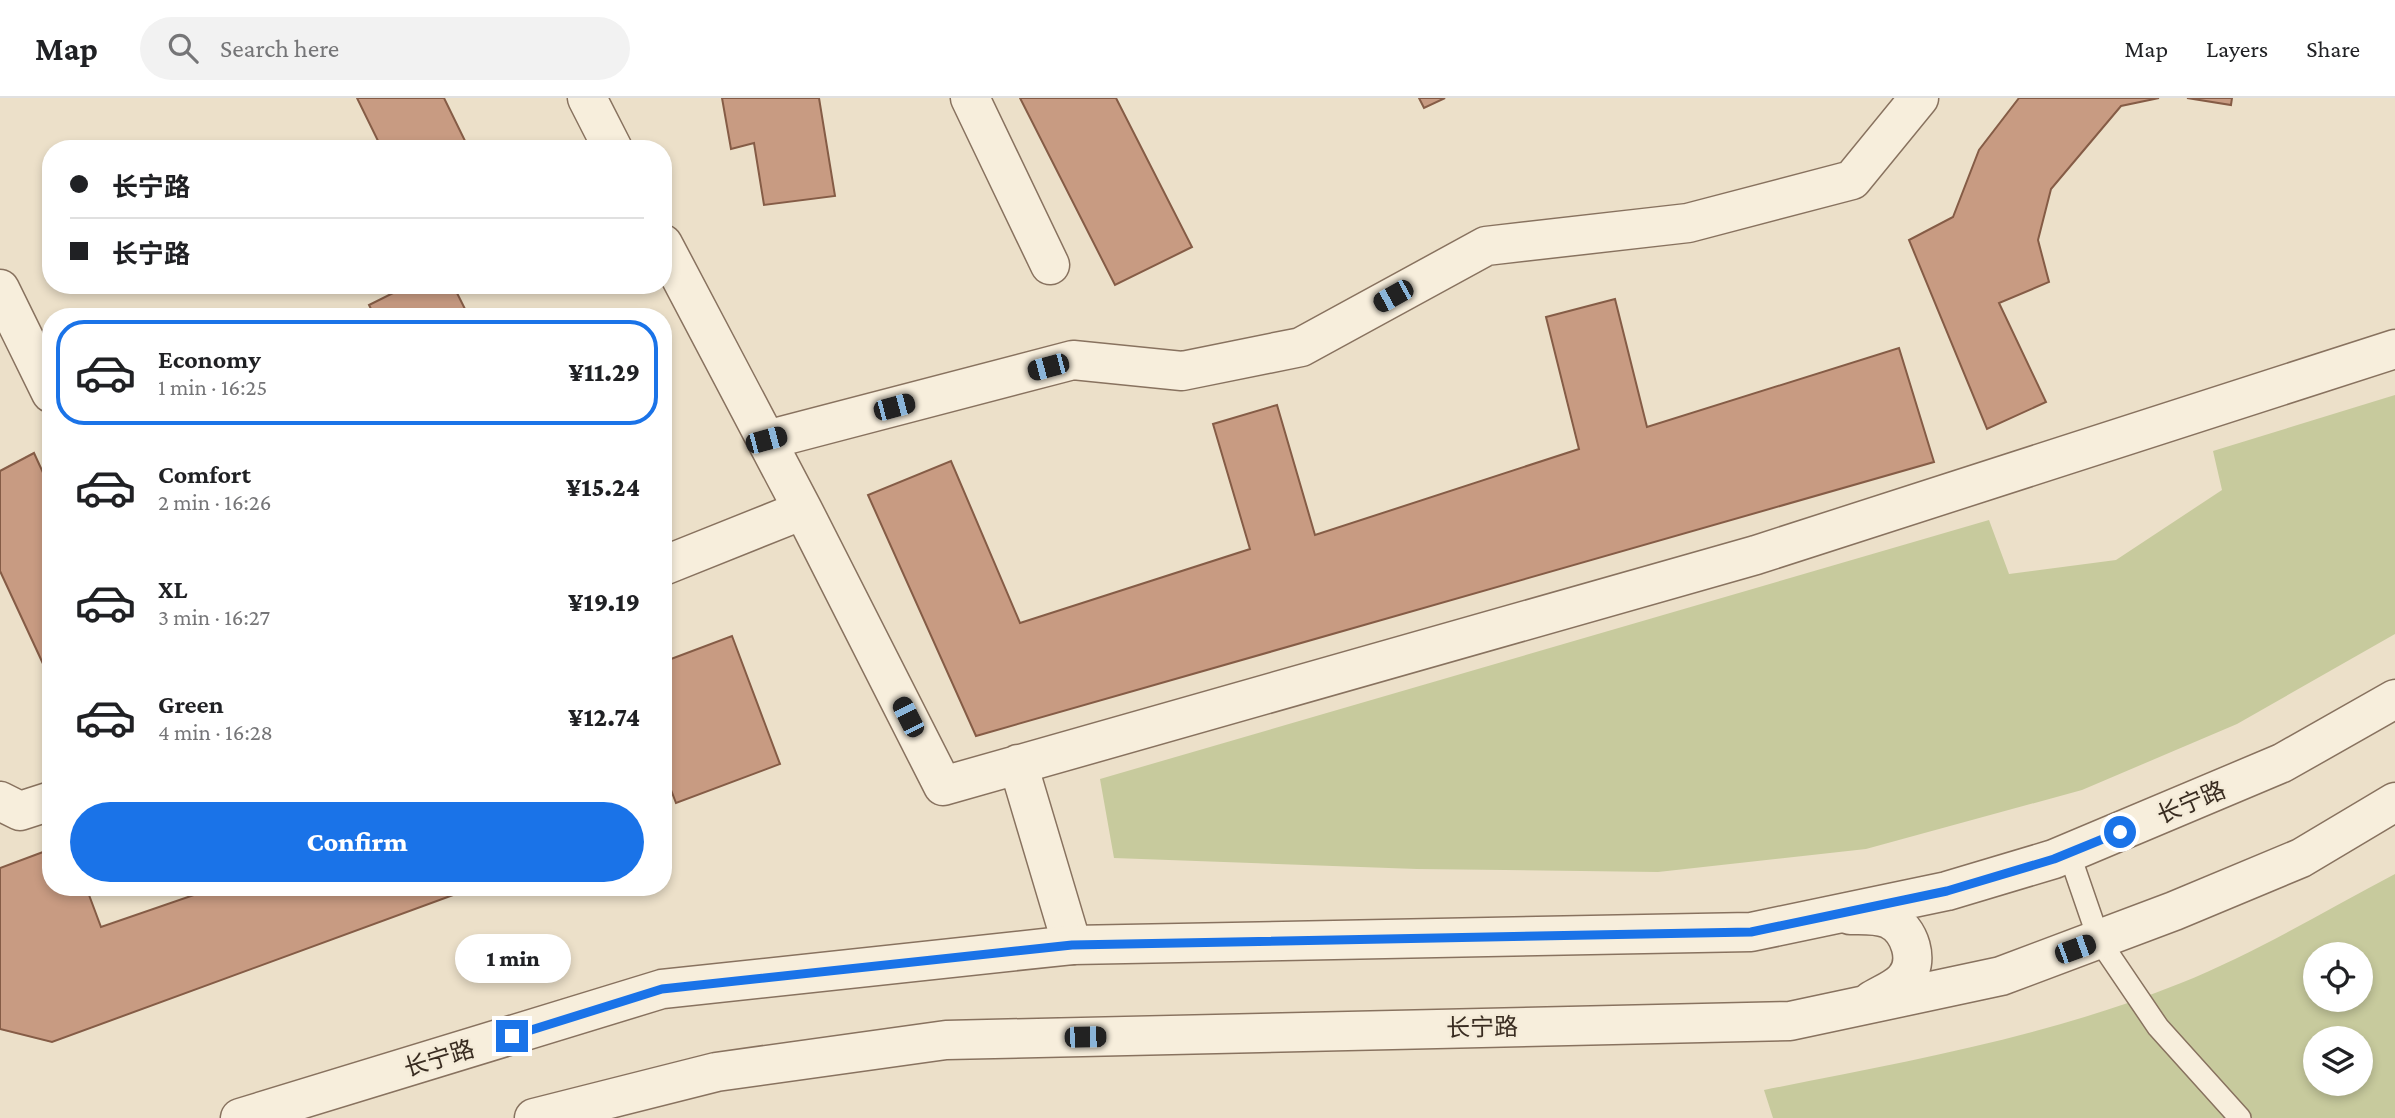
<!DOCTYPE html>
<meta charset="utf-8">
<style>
body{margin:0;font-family:"Crimson Pro","Noto Sans SC",serif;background:#f2f2f2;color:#202124;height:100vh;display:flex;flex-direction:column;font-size:26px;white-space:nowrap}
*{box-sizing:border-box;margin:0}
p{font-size:23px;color:#757577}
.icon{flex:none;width:38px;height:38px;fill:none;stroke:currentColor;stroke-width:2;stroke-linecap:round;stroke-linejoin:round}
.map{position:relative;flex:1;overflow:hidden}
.sheet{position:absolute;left:42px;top:210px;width:630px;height:588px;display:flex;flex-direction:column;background:#fff;border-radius:28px;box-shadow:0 4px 10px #0003}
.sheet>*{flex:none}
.hud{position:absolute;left:42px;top:42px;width:630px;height:154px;border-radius:28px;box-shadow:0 4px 10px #0003;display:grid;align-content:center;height:154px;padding:0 28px;background:#fff}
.fabs{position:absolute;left:2303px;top:844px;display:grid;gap:14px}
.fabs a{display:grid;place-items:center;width:70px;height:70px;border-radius:50%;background:#fff;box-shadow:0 4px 10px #0003;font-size:35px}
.end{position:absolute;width:32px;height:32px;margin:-16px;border:9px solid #1a73e8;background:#fff;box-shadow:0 0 0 4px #fff}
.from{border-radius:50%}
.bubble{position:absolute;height:49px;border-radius:24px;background:#fff;box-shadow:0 4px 10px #0003;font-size:23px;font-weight:800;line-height:49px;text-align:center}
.car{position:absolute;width:21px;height:42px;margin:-21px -10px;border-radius:9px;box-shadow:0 0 5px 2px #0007;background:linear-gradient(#222 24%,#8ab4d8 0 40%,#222 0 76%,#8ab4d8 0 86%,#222 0)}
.hud b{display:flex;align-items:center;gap:24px;height:66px;font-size:26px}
.hud b+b{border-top:2px solid #e0e0e0}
.hud i{width:18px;height:18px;background:#202124}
ul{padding:12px 0 0;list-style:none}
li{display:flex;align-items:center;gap:21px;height:105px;margin:0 14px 10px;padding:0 14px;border:4px solid transparent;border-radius:28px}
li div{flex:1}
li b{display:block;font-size:26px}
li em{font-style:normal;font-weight:800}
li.current{border-color:#1a73e8}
li>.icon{width:63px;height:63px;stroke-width:1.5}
.action{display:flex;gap:14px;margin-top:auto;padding:14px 28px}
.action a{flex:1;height:80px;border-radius:42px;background:#1a73e8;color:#fff;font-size:28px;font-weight:800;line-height:80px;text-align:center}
header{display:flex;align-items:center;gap:42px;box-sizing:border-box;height:98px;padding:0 35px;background:#fff;border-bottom:2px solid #e0e0e0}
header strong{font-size:33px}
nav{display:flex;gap:38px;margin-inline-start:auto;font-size:24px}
.search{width:490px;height:63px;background:#f2f2f2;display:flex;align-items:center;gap:18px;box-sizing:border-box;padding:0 24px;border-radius:38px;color:#757577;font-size:26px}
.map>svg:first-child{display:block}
.green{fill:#c7ca9d;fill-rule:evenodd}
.building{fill:#c89b82;stroke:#855c46;stroke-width:2}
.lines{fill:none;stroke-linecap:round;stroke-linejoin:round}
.service-casing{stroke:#88725f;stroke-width:24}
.minor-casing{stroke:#88725f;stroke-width:41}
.tertiary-casing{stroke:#88725f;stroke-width:41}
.service{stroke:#f7eedc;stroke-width:21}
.minor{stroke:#f7eedc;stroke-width:38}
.tertiary{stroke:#f7eedc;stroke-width:38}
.route{stroke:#1a73e8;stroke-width:9}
.labels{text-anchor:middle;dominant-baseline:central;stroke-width:5;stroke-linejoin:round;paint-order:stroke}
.street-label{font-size:24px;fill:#392c21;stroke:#f4ebd8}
</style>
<header>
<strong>Map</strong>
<div class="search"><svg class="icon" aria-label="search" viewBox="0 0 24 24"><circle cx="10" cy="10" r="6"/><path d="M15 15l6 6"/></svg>Search here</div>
<nav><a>Map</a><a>Layers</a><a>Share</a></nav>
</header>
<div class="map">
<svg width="2395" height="1020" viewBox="0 0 2395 1020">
<rect width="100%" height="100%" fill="#ece0c9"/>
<!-- green -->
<path class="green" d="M2395 297V536L2237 626 2082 692 1866 751 1658 774 1417 771 1114 760 1100 681 1989 422 2009 476 2116 462 2222 392 2213 353Z
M2395 776V1020H1773L1764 992C1905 964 2048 939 2181 885 2255 855 2325 813 2395 776ZM2315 856H2361V901H2315ZM2315 940H2361V985H2315Z"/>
<!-- building -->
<path class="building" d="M357 0H444L469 51H404L400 44 382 51Z
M722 0H819L835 98 764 107 754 45 731 51Z
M1020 0H1116L1192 149 1115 187Z
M1419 0H1445L1424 10Z
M2019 0H2159L2121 8 2051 91 2038 142 2049 184 1999 205 2046 304 1987 331 1909 142 1953 119 1979 52Z
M2187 0H2232L2231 7Z
M409 187H453L469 219H375L369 207Z
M1615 201 1647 329 1899 250 1934 364 976 638 868 397 951 363 1020 525 1250 451 1213 326 1277 307 1315 437 1579 351 1546 219Z
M34 355 51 392V583L0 473V373Z
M732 538 780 666 676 705 663 671V564Z
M51 751V789H86L101 829 217 789H475L52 944 0 931V770Z"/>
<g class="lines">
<defs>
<path id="service" d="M2069 755 2099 842 2158 929 2240 1020"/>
<path id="minor" d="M587 0 613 51
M970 0 1050 167
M663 146 803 412
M0 191 51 295
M767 342 1073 262 1182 273 1301 249 1486 148 1688 125 1852 82 1919 0
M663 468 803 412 943 688 1756 457 2395 251
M1018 666 1072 847
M0 703 20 713 51 703"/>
<path id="tertiary" d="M1850 817C1863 817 1877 816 1889 821 1910 831 1921 864 1904 882 1896 891 1880 897 1871 903
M240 1020 662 891 1072 847 1751 834 1947 793 2054 761 2282 665 2395 601
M534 1020 716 974 946 942 1790 923 2001 878 2174 813 2301 760 2395 704"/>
</defs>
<!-- service casing -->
<use href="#service" class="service-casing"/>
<!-- minor casing -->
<use href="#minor" class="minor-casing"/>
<!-- tertiary casing -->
<use href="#tertiary" class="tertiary-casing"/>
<!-- service -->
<use href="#service" class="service"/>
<!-- minor -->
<use href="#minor" class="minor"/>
<!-- tertiary -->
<use href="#tertiary" class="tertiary"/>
</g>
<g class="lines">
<!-- route -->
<path class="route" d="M512 938 662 891 1072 847 1751 834 1947 793 2054 761 2120 734"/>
</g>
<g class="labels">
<!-- street labels -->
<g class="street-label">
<text transform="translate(2191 704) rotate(-23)">长宁路</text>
<text transform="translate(1482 929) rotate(-1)">长宁路</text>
<text transform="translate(439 960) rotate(-17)">长宁路</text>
</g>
</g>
</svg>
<div class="fabs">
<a><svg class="icon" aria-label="locate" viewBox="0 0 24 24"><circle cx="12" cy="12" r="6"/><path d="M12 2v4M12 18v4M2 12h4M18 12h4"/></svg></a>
<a><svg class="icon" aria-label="layers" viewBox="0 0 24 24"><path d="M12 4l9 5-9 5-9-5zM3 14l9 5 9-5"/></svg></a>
</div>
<i class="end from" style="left:2120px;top:734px"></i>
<i class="end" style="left:512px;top:938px"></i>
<div class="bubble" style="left:455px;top:836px;width:116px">1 min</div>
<i class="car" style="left:1393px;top:198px;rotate:241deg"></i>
<i class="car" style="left:1048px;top:269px;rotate:255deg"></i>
<i class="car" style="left:894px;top:309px;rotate:75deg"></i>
<i class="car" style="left:766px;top:342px;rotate:75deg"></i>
<i class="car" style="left:908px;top:619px;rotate:333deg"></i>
<i class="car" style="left:2075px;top:851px;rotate:70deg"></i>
<i class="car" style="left:1085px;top:939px;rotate:89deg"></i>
<div class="hud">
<b><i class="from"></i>长宁路</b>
<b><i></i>长宁路</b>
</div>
<section class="sheet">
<ul>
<li class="current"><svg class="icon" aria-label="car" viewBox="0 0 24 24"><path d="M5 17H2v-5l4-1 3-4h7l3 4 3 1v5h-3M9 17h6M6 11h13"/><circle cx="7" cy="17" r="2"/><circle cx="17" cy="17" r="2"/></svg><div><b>Economy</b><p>1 min · 16:25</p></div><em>¥11.29</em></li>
<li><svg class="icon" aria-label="car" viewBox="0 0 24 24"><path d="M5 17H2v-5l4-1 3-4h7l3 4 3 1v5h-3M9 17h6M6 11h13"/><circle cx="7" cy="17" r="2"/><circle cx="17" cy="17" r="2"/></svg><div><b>Comfort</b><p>2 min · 16:26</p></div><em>¥15.24</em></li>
<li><svg class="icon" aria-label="car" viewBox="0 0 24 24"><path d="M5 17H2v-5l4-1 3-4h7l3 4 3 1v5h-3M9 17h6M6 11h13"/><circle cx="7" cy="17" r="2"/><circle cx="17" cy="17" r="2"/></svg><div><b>XL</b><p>3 min · 16:27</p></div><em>¥19.19</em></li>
<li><svg class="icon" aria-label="car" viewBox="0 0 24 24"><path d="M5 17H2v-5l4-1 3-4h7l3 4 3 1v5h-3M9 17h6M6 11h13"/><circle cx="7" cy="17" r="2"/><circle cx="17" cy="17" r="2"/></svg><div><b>Green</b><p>4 min · 16:28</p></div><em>¥12.74</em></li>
</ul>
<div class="action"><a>Confirm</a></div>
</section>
</div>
